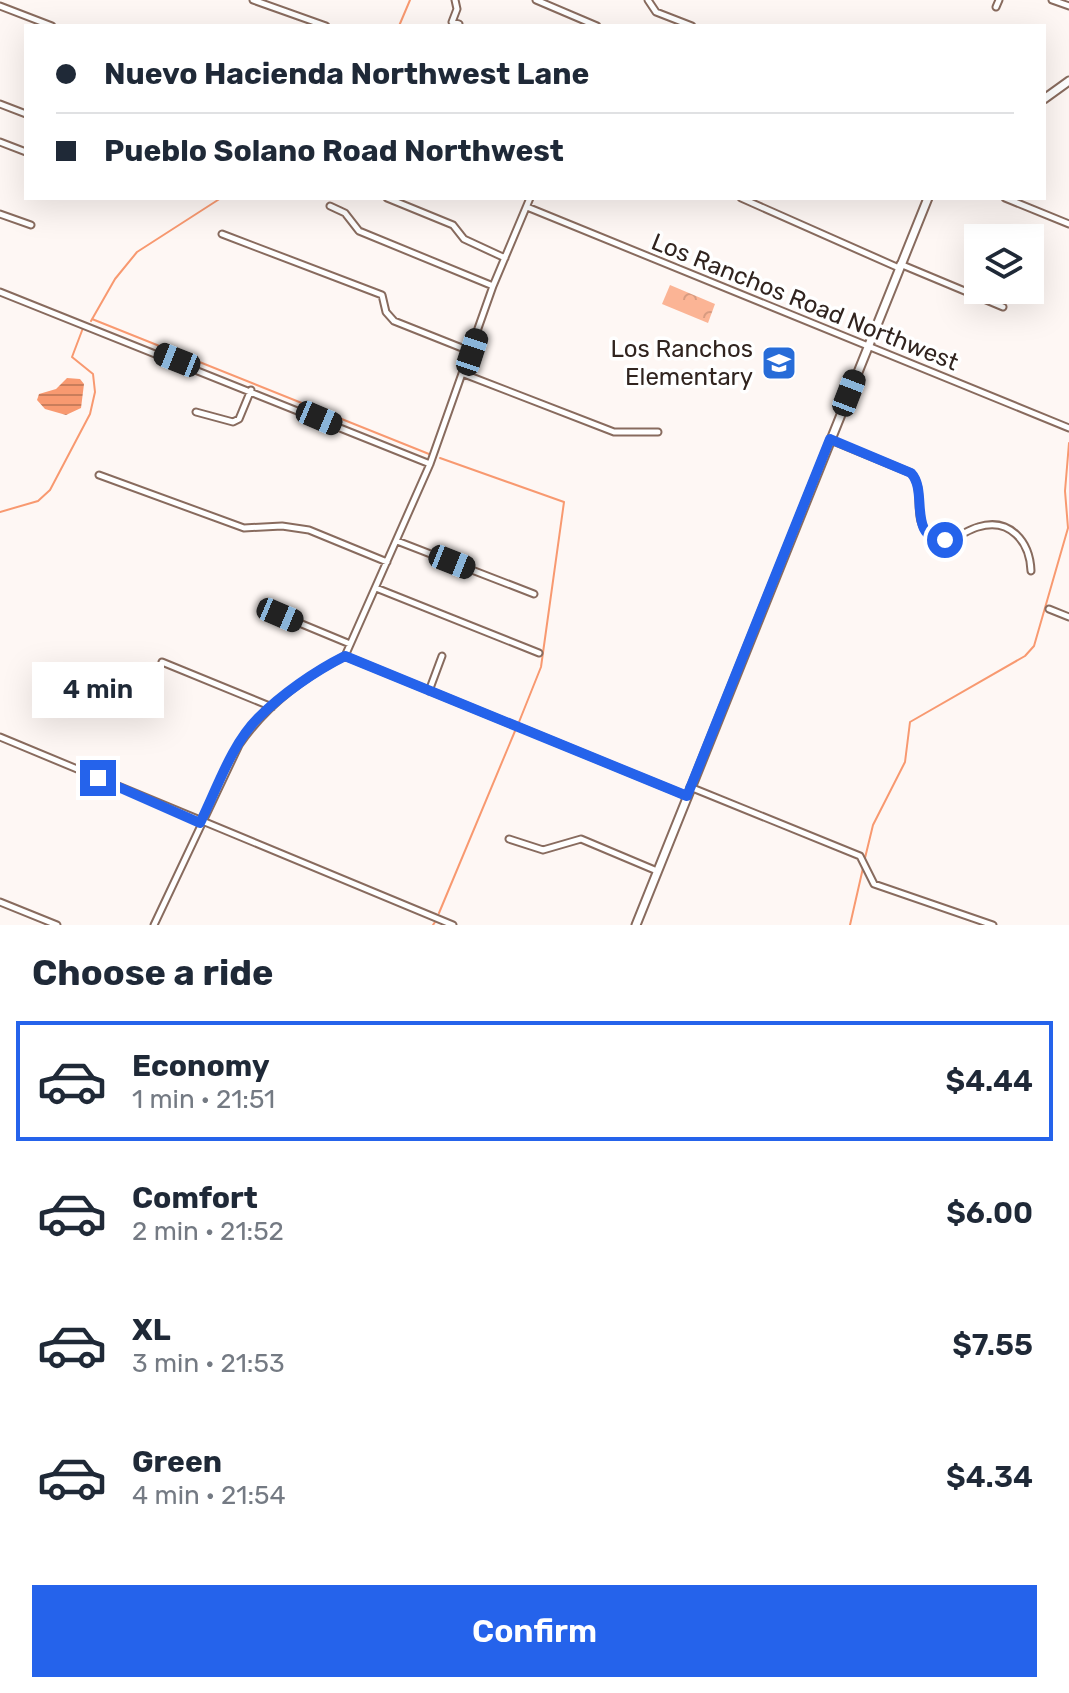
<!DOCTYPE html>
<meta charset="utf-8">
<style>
body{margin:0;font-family:Rubik,sans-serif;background:#f6f6f7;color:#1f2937;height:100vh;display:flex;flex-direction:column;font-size:30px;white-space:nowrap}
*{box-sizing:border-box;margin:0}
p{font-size:26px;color:#747a83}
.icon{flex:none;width:44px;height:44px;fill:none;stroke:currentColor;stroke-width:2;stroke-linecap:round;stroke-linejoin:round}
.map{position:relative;height:925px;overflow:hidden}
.panel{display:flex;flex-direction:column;background:#fff;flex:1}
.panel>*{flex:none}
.banner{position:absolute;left:24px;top:24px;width:1022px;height:176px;border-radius:0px;box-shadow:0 8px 32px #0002;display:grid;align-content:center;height:176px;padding:0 32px;background:#fff}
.fabs{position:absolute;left:964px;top:224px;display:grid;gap:16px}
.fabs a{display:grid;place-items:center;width:80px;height:80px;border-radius:0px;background:#fff;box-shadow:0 8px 32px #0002;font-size:40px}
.end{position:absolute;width:36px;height:36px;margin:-18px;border:10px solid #2563eb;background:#fff;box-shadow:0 0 0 4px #fff}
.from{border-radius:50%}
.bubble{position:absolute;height:56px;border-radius:0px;background:#fff;box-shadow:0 8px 32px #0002;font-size:26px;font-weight:600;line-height:56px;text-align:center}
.car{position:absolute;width:24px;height:48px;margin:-24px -12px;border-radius:10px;box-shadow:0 0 6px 2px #0007;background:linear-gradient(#222 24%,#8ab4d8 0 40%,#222 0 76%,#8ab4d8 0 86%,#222 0)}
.banner b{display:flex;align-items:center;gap:28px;height:76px;font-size:30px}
.banner b+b{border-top:2px solid #e0e1e3}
.banner i{width:20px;height:20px;background:#1f2937}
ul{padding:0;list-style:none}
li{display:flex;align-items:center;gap:24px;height:120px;margin:0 16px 12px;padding:0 16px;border:4px solid transparent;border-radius:0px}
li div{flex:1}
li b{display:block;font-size:30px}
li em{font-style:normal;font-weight:600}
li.current{border-color:#2563eb}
li>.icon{width:72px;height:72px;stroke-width:1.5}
h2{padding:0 32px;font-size:36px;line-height:96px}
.primary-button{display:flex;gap:16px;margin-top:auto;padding:16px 32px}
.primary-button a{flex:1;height:92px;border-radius:0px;background:#2563eb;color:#fff;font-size:32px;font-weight:600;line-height:92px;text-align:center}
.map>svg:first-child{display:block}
.forest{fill:url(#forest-crowns)}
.water{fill:url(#water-rules)}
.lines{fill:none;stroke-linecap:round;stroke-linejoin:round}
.stream{stroke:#f89970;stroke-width:2}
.minor-casing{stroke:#886b5e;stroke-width:9}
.major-casing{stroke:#886b5e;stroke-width:11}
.minor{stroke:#fff;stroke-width:5}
.major{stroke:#fff;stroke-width:7}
.route{stroke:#2563eb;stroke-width:10}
.labels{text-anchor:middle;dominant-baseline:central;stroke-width:7;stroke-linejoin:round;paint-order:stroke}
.street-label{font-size:24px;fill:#31241f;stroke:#fff}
.poi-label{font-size:24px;fill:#31241f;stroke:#fff;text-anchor:end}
</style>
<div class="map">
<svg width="1069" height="925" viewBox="0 0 1069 925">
<defs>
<pattern id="forest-crowns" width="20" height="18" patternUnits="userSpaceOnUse" patternTransform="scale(2)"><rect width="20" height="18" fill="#fbb495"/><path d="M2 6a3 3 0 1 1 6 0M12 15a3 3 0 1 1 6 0" fill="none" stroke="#d89b80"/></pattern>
<pattern id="water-rules" width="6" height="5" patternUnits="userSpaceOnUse" patternTransform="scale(2)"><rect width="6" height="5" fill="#f89970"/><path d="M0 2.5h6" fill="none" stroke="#c97d5b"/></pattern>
</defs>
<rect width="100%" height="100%" fill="#fef7f4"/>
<!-- forest -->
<path class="forest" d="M670 285 715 304 708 323 662 304Z"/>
<!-- water -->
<path class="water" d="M67 378 80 379 84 384 81 408 66 415 45 409 37 400 39 394 56 389Z"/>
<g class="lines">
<!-- stream -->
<path class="stream" d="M399 26 410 0
M92 319 429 454
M91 321 115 279 137 252 221 198
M440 458 564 502 541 667 519 722
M0 512 38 501 50 490 90 414 95 392 93 374 72 357 83 328
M865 858 873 825 905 762 910 722 1025 656 1034 646 1068 528 1065 491 1069 443
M439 913 515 731
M433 925 435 922
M850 925 863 868"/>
<defs>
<path id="minor" d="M253 0 326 26
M455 0 457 9 452 22 459 24
M536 0 597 26
M648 0 656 12 692 26
M1052 0 1069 6
M0 6 52 26
M996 7 999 0
M0 104 26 114
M0 142 26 152
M387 198 453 225 464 239 505 258
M741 198 899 268
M1005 198 1069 224
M330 206 345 213 359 231 493 286
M527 207 1069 428
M0 214 31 225
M222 234 382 295 386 312 394 321 472 352
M900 264 1003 307
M0 292 430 464
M464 374 614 432H658
M196 412 233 422 239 419 251 390
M831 440 911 473C927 490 910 521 931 536 947 548 963 531 978 527 1010 517 1030 542 1031 571
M99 475 244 528 282 526 309 530 387 562
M397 541 534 594
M376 588 539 653
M1049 609 1069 617
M280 615 350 644
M345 656 687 796
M162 662 272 707
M429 691 442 656
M0 737 453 925
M690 787 860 856 874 884 993 925
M509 839 543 850 581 839 657 871
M0 902 57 925
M154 925 239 745C265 707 304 677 345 656L430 464 493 286 530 198"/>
<path id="major" d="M1044 99 1069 81
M636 925 928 198"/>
</defs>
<!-- minor casing -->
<use href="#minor" class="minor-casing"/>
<!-- major casing -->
<use href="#major" class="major-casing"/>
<!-- minor -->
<use href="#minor" class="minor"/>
<!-- major -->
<use href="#major" class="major"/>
</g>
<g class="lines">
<!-- route -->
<path class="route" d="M98 778 200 823C217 789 231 745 258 718 282 694 315 671 345 656L687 796 830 439 911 473C929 492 906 538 945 540"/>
</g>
<!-- icons -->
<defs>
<symbol id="school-square" viewBox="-11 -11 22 22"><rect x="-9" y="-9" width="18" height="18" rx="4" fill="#276cd8" stroke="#fff"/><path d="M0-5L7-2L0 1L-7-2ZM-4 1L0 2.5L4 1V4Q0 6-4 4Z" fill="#fff"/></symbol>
</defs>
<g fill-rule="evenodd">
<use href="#school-square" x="759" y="343" width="40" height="40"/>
</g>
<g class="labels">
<!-- street labels -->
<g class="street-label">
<text transform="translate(805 302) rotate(22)">Los Ranchos Road Northwest</text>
</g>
<!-- poi labels -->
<g class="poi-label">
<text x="753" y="349">Los Ranchos<tspan x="753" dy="28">Elementary</tspan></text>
</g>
</g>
</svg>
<div class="fabs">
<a><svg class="icon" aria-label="layers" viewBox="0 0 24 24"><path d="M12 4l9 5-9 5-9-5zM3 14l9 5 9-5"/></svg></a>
</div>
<i class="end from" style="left:945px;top:540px"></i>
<i class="end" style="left:98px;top:778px"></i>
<div class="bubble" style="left:32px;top:662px;width:132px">4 min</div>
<i class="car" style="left:472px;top:352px;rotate:18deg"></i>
<i class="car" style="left:177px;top:360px;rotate:292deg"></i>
<i class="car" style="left:849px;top:393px;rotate:21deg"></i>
<i class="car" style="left:319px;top:418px;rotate:113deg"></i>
<i class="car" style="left:452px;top:562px;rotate:112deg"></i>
<i class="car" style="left:280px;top:615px;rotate:113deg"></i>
<div class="banner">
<b><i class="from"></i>Nuevo Hacienda Northwest Lane</b>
<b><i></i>Pueblo Solano Road Northwest</b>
</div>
</div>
<section class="panel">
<h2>Choose a ride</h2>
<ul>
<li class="current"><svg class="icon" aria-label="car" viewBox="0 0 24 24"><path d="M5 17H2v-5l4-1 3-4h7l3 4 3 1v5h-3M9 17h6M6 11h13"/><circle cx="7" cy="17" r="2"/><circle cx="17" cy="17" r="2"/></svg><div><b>Economy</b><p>1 min · 21:51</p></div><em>$4.44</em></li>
<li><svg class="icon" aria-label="car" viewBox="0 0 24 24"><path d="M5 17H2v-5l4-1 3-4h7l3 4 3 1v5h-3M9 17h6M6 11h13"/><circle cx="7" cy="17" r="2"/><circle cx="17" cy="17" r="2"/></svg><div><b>Comfort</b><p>2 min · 21:52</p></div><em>$6.00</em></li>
<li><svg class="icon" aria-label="car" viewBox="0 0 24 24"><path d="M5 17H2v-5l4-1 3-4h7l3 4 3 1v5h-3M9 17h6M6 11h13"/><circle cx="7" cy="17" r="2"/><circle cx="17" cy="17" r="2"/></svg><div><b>XL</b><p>3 min · 21:53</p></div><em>$7.55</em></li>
<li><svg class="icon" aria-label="car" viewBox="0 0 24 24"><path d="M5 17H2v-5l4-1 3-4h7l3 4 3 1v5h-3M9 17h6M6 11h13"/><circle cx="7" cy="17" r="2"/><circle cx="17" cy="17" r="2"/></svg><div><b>Green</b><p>4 min · 21:54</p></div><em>$4.34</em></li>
</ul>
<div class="primary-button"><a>Confirm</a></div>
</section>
